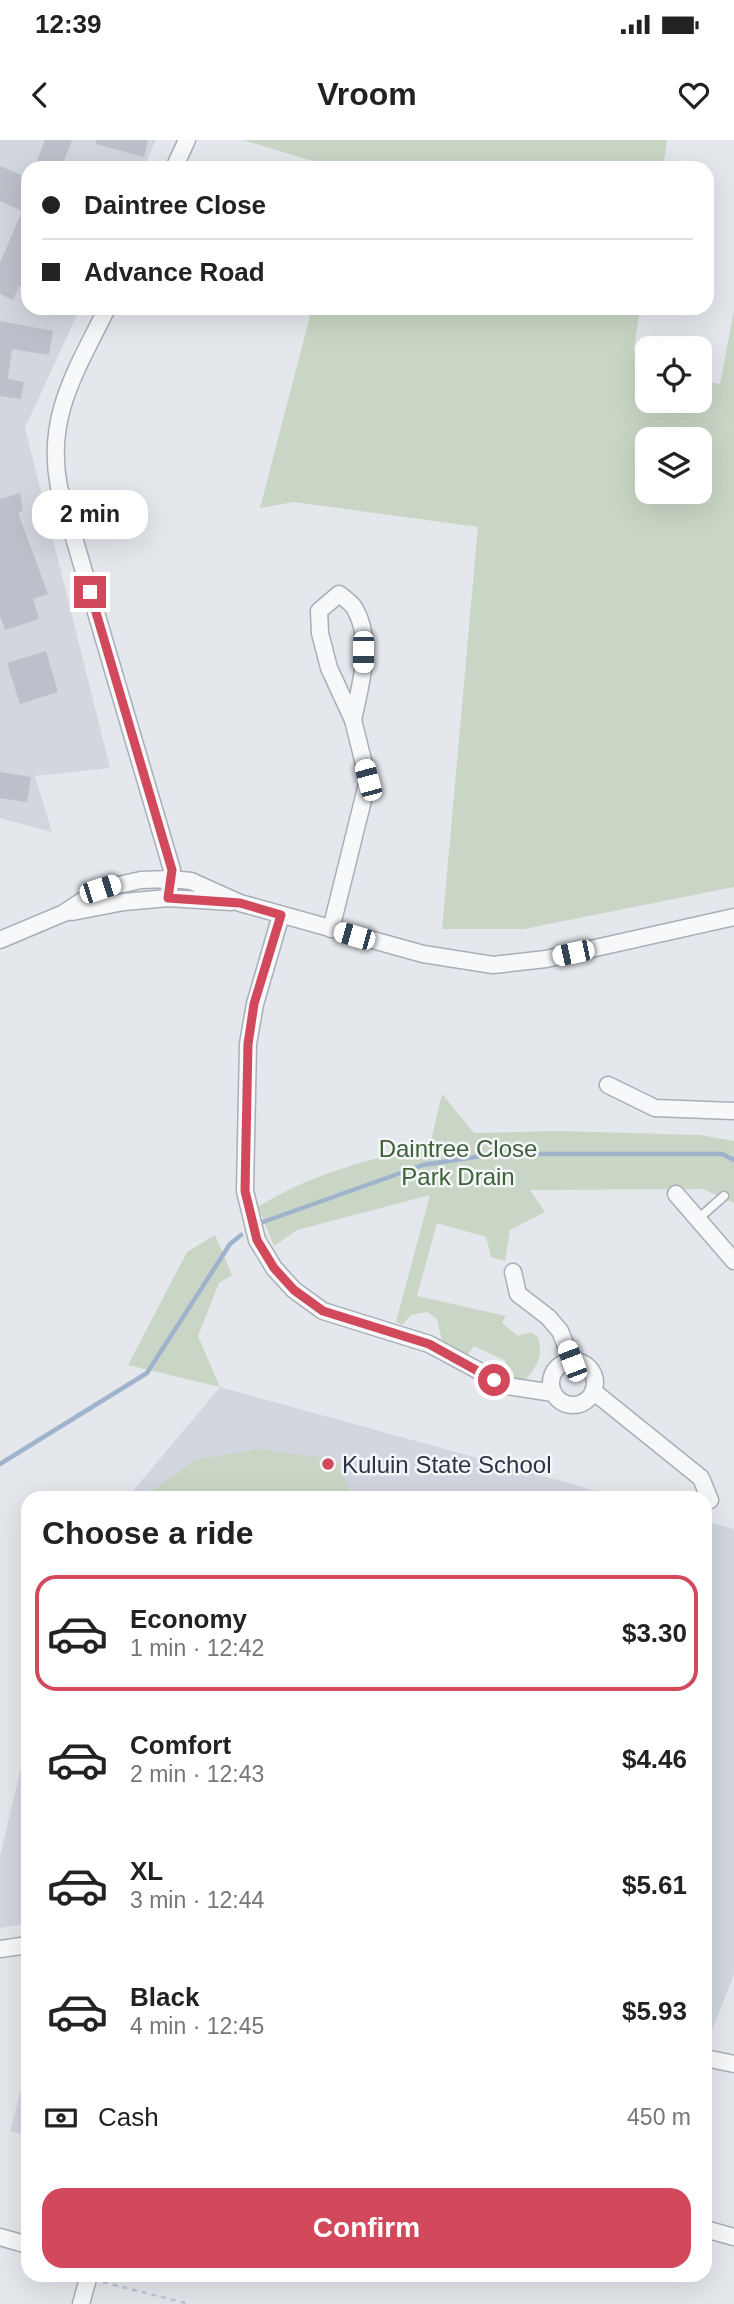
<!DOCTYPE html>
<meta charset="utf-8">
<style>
body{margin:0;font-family:Helvetica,sans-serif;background:#f2f2f2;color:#222;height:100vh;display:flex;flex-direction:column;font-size:26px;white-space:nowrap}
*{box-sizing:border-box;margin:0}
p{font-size:23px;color:#767676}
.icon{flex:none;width:38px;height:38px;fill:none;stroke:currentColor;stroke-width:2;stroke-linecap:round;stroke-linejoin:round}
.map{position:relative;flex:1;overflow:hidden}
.sheet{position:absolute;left:21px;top:1351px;width:691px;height:791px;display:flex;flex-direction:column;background:#fff;border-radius:21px;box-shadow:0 7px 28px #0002}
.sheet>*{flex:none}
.hud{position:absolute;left:21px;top:21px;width:693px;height:154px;border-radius:21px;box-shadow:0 7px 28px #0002;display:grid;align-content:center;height:154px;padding:0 21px;background:#fff}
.fabs{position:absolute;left:635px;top:196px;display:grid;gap:14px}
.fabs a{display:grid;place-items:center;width:77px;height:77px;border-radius:14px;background:#fff;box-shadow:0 7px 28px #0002;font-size:35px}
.end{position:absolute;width:32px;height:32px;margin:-16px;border:9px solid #d1495b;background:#fff;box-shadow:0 0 0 4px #fff}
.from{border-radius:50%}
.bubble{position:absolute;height:49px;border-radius:21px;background:#fff;box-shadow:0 7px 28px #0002;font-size:23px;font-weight:700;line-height:49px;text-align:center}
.car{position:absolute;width:21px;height:42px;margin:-21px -10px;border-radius:9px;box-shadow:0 0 5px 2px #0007;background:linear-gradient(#fff 24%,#345 0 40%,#fff 0 76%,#345 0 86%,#fff 0)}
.hud b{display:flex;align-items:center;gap:24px;height:66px;font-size:26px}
.hud b+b{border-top:2px solid #e0e0e0}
.hud i{width:18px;height:18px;background:#222}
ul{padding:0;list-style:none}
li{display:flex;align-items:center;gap:21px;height:116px;margin:0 14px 10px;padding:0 7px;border:4px solid transparent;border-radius:21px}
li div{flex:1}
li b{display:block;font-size:26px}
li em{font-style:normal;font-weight:700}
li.on{border-color:#d1495b}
li>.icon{width:63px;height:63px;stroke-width:1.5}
h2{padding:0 21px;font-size:32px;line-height:84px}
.pay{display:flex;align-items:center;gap:18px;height:77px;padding:0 21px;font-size:26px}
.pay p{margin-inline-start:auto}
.primary-button{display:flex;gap:14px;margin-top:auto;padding:14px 21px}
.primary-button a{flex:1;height:80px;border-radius:21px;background:#d1495b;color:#fff;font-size:28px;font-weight:700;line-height:80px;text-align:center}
.status{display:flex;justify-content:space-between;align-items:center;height:49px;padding:0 35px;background:#fff;direction:ltr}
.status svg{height:19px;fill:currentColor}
header{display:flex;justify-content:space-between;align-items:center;height:91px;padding:0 21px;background:#fff;font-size:32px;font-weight:700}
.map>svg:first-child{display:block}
.built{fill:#d2d6de}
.green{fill:#c9d6c5;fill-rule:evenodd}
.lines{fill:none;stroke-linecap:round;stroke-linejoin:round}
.stream{stroke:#9fb4cc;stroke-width:4.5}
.building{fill:#bbc0ca}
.lane-casing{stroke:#a9aeb7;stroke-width:11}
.street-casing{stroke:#a9aeb7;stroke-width:19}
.path{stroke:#c2c5cb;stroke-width:2.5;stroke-dasharray:5 5;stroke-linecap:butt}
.lane{stroke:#f7f8fa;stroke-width:8}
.street{stroke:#f7f8fa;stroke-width:16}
.route{stroke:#d1495b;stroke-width:9}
.poi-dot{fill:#d1495b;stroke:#f4f6f9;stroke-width:2.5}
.labels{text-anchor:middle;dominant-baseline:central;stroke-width:5;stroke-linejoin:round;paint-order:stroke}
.park-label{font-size:24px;fill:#3f6138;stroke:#f4f6f9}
.poi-label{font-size:24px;fill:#2b3445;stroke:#f4f6f9;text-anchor:start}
</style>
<div class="status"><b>12:39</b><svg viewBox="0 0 49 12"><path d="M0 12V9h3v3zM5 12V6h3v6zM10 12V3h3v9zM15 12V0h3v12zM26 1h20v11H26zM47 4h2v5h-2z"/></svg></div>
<header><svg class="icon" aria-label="back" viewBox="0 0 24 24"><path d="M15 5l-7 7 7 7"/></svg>Vroom<svg class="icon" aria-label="heart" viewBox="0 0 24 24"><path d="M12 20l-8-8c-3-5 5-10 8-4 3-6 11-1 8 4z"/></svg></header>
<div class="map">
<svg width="734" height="2164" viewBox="0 0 734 2164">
<rect width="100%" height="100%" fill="#e4e7ec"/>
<!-- built -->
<path class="built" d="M0 0H156L143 28H28V168H80L25 288 110 628 35 636 52 692 0 678Z
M220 1247 622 1358H127Z
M705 1381 734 1389V1834L708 1901 705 1900Z
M28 1599V1783L0 1788V1716Z
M28 1924V1996L10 1991Z"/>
<!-- green -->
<path class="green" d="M243 0H667L663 28H335Z
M312 168H640L634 209 644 231H647L648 261H700V241L720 244 734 170V747L524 789H442L478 387 294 362 260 368ZM700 299V352H648V299Z
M442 954 474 993 560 991 700 995 734 1001V1063L703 1049 530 1050 545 1072 510 1090 505 1121 491 1117 486 1097 437 1083 417 1156 506 1176 502 1183 518 1196 531 1192 538 1197C543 1217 538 1225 525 1240L508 1241 499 1235 506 1221 474 1206 466 1217 443 1205 437 1179 427 1172 411 1175 402 1185 396 1182 430 1055 297 1090 274 1106 258 1067C310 1034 371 1019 430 1005Z
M215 1095 232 1135 219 1143 198 1196 220 1247 128 1225 187 1112Z
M259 1309 336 1320 353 1358H142L195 1320Z"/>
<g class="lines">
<!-- stream -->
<path class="stream" d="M263 1082 423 1025 495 1014H722L734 1020
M0 1324 147 1233 230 1104 241 1095"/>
</g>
<!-- building -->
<path class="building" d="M45 0H72L61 28H34Z
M96 0H148L144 17 96 4Z
M0 26 28 38V151L19 146 13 160 0 154V123L22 71 0 61Z
M0 181 53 191 49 215 12 209 8 238H5L24 242 21 259 0 256Z
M20 353 23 371 18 373 48 454 33 459 39 479 5 490 0 476V359Z
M46 511 58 552 20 564 7 523Z
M0 632 31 637 27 662 0 658Z"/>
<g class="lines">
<defs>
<path id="lane" d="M699 1078 724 1056"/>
<path id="street" d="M174 28 187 0
M107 168C77 230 45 276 59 347L172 730 168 758
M72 772 124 762 168 758 231 762
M281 775 255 864 248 904 245 1051 257 1100 274 1128 294 1150 323 1171 429 1204 507 1246 553 1253
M331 789 368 640 353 580 329 528 320 493 319 471 339 454C344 458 352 463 355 469 374 502 360 546 353 580
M0 800 64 773 100 749 141 740 171 739 191 741 240 763 423 814 493 825 546 819 734 777
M608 945 655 968 734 971
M676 1054 734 1121
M513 1132 518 1154 548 1177 560 1191 572 1221
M551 1243a22 22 0 1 1 44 0a22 22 0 1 1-44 0Z
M593 1251 701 1338 710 1360
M0 1809 28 1805
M705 1918 734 1924
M705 2089 734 2097
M0 2097 28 2105
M81 2164 89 2135"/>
</defs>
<!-- lane casing -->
<use href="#lane" class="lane-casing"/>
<!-- street casing -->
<use href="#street" class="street-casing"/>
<!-- path -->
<path class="path" d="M103 2142 189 2164"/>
<!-- lane -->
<use href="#lane" class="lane"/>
<!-- street -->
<use href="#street" class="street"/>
</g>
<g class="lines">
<!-- route -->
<path class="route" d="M90 452 172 730 168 758 240 763 281 775 254 864 248 904 245 1051 257 1100 274 1128 294 1150 323 1171 429 1204 494 1240"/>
</g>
<!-- markers -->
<circle class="poi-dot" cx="328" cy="1324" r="7"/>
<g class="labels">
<!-- park labels -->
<g class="park-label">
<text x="458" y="1008">Daintree Close<tspan x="458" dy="28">Park Drain</tspan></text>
</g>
<!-- poi labels -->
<g class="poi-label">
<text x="342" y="1324">Kuluin State School</text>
</g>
</g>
</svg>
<div class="fabs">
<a><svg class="icon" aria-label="locate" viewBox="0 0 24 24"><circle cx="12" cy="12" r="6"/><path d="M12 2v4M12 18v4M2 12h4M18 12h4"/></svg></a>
<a><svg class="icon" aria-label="layers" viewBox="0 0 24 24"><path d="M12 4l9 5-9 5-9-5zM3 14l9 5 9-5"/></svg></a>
</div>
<i class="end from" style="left:494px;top:1240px"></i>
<i class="end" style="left:90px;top:452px"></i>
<div class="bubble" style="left:32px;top:350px;width:116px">2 min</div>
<i class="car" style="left:363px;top:512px;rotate:180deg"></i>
<i class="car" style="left:368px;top:640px;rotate:345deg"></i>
<i class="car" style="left:100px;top:749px;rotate:72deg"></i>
<i class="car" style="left:354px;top:796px;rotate:286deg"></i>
<i class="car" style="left:573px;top:813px;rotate:258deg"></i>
<i class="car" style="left:572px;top:1221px;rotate:339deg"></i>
<div class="hud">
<b><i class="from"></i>Daintree Close</b>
<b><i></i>Advance Road</b>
</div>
<section class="sheet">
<h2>Choose a ride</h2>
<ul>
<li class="on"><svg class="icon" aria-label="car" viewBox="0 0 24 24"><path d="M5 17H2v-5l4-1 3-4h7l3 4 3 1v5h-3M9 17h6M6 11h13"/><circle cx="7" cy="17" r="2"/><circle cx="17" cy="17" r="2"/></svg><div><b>Economy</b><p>1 min · 12:42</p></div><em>$3.30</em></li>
<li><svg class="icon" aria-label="car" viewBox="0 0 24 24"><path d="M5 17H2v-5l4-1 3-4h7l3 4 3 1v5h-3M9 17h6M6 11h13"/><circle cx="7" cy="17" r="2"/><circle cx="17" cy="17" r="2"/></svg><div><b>Comfort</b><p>2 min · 12:43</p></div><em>$4.46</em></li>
<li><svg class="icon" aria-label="car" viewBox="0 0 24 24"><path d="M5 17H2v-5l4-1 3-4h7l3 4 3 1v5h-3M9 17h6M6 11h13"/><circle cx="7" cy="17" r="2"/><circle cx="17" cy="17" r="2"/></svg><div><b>XL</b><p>3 min · 12:44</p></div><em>$5.61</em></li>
<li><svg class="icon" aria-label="car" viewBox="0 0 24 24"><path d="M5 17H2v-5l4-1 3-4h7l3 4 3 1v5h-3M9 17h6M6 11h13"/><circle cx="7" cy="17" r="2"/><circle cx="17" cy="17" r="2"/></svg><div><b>Black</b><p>4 min · 12:45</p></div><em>$5.93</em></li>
</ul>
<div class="pay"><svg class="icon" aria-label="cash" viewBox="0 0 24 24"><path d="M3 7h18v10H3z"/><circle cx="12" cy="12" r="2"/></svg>Cash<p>450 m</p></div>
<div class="primary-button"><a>Confirm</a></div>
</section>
</div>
